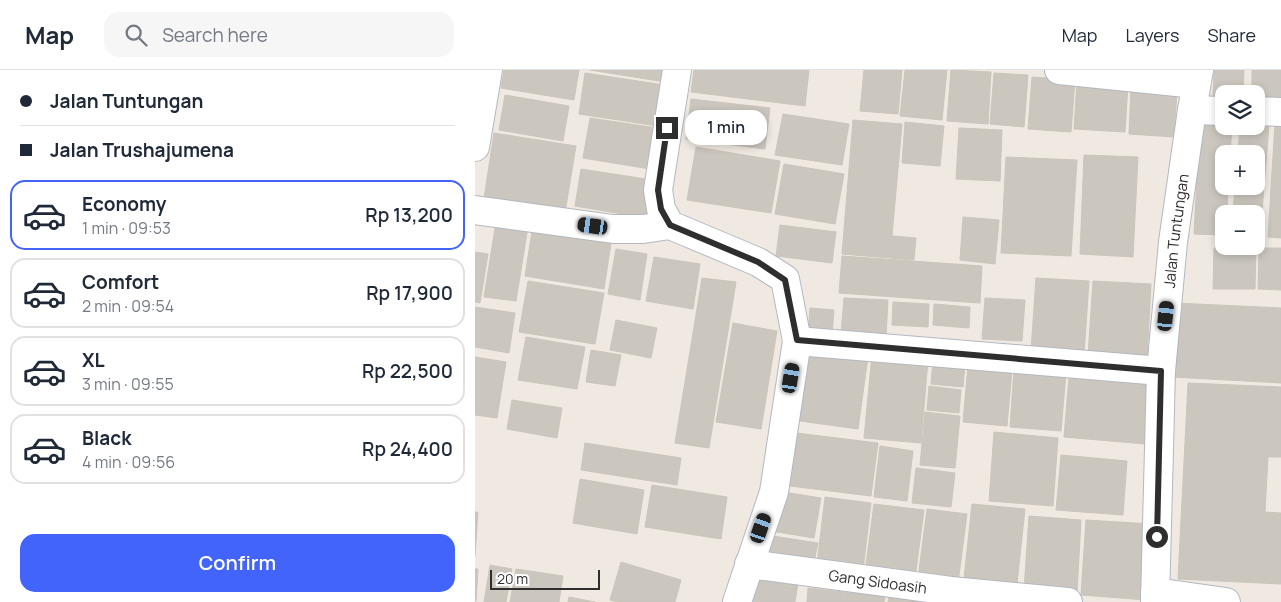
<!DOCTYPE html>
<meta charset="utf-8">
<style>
body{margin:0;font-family:Manrope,sans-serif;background:#f6f6f7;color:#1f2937;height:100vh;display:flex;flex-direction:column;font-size:19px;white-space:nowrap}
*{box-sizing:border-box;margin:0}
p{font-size:16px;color:#747a83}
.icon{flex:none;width:28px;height:28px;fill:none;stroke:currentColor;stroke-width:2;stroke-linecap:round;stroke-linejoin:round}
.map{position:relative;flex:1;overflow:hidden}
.panel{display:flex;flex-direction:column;background:#fff;width:475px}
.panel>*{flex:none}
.guide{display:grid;align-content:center;height:110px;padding:0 20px;background:#fff}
.tools{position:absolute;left:740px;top:15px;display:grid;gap:10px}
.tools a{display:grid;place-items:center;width:50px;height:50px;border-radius:10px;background:#fff;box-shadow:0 2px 8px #0003;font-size:25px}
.scale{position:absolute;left:15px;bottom:12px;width:110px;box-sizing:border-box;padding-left:5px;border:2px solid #2e2e2e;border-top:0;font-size:14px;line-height:18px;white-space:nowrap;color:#2e2e2e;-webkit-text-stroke:4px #fff;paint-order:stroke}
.end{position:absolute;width:22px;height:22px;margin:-11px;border:6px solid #2e2e2e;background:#fff;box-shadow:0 0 0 2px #fff}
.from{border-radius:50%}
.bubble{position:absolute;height:35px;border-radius:15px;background:#fff;box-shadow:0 2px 8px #0003;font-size:16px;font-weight:600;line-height:35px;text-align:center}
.car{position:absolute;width:15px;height:30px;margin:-15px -8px;border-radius:6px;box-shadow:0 0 4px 1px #0007;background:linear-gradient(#222 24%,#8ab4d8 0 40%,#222 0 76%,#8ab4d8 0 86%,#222 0)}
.guide b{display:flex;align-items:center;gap:18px;height:48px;font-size:19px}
.guide b+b{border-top:1px solid #e0e1e3}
.guide i{width:12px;height:12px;background:#1f2937}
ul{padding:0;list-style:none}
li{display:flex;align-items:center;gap:15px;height:70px;margin:0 10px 8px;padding:0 10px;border:2px solid #e0e1e3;border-radius:15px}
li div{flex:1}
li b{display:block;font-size:19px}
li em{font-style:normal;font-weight:600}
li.current{border-color:#4264fb}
li>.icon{width:45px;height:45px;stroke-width:1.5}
.primary-button{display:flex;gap:10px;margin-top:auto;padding:10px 20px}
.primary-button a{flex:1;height:58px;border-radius:15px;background:#4264fb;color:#fff;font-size:20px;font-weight:600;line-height:58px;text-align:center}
header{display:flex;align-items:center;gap:30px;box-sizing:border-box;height:70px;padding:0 25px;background:#fff;border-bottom:1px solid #e0e1e3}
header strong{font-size:24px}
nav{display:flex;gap:28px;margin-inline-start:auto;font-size:18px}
.search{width:350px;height:45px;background:#f6f6f7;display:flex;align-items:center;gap:12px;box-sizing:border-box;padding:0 18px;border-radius:15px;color:#747a83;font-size:19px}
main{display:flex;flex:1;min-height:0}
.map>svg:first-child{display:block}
.building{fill:#cbc7bf;stroke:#cbc5ba}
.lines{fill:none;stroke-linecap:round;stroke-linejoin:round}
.minor-casing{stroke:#b4b7c1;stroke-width:30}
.minor{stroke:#fff;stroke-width:28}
.route{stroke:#2e2e2e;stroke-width:6}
.labels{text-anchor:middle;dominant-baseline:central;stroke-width:4;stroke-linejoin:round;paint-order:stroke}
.street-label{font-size:15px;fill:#2e2e2e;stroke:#fff}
</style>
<header>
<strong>Map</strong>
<div class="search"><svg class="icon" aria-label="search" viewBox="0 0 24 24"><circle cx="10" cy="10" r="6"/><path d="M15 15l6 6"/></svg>Search here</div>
<nav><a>Map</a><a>Layers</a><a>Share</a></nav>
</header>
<main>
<section class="panel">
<div class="guide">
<b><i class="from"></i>Jalan Tuntungan</b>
<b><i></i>Jalan Trushajumena</b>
</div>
<ul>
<li class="current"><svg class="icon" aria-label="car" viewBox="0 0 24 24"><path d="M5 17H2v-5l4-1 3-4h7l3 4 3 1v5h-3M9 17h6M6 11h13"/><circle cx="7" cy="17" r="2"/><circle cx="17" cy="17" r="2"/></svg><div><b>Economy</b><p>1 min · 09:53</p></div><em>Rp 13,200</em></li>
<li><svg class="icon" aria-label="car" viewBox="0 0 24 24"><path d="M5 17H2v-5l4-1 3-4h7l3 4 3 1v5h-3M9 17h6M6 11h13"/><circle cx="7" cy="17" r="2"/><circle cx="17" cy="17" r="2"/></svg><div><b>Comfort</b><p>2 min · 09:54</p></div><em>Rp 17,900</em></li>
<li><svg class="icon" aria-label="car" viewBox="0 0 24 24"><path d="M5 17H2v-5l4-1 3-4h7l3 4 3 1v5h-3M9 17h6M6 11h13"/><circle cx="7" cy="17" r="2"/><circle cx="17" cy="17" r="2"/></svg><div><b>XL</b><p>3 min · 09:55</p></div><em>Rp 22,500</em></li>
<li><svg class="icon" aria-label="car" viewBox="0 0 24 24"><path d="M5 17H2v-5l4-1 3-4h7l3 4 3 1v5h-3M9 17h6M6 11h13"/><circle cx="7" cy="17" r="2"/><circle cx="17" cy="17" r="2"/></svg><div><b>Black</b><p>4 min · 09:56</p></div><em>Rp 24,400</em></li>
</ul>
<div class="primary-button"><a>Confirm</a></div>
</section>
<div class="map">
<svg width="806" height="532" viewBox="0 0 806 532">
<rect width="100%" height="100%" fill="#efe9e1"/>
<!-- building -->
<path class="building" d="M29 0H104L99 30 26 18Z
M115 0H192L190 12Z
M219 0H334L330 36 216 22Z
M389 0H427L423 44 385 41Z
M430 0H472L467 50 425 46Z
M476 0 516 2 513 54 472 51Z
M739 0H769L768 24H749V29H738Z
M777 0H806V31L781 30V24H777Z
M110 3 196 16 189 57 104 44Z
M519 3 553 5 549 57 515 54Z
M557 7 600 10 596 62 553 59Z
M602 11 653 14 650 62 599 59Z
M656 18 702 21 699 67 654 64Z
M30 25 94 36 88 71 24 60Z
M216 29 295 38 290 79 211 69Z
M308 44 374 54 367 95 300 85Z
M115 48 182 58 175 99 108 88Z
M378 50 427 54 417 166 441 168 439 190 367 184Z
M430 52 469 56 465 96 427 93Z
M725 52 749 54V56H757L755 84H749V116H753L752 144H749V165L719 164Z
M800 53H806V168L793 167Z
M781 54 794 55 785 167H781V144H758L760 116H781V84H763L765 56H781Z
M484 58 527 60 525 111 481 109Z
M19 63 101 76 89 148 8 135Z
M221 77 305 91 296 143 212 130Z
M609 85 663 87 658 187 605 184Z
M531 87 602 90 596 186 526 183Z
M309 94 369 104 360 154 300 144Z
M106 99 177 110 171 148 100 136Z
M488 147 524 150 520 194 485 190Z
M21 152 53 157 41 231 9 227Z
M305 155 361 162 357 193 301 186Z
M57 161 136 173 129 219 50 206Z
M739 178H781L780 219H738Z
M784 178H806V220L783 219Z
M141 179 172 184 165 230 133 224Z
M0 182 13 184 5 233 0 232Z
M367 186 507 196 505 233 364 223Z
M179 187 225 194 218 239 171 231Z
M227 208 261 212 234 378 200 373Z
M561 208 614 211 609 285 556 281Z
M53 211 129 223 120 274 44 262Z
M618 211 676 214 672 288 613 285Z
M369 228 413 230 411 266 366 263Z
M510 228 550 230 547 271 507 269Z
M418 232 454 234 453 257 417 255Z
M701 233 806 238V313L697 307Z
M459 234 495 237 494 258 458 255Z
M0 237 40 243 34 283 0 277Z
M335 238 359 240 357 264 333 263Z
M141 250 182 258 176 288 135 280Z
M258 253 302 261 286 359 241 352Z
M51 267 110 277 102 319 43 310Z
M336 279 393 287 383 359 325 351Z
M116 280 146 285 140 316 111 312Z
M397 285 453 290 446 373 389 368Z
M0 287 31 292 22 348 0 345Z
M458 290 490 293 488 317 456 314Z
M493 296 537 300 532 356 488 352Z
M539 299 591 303 586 361 535 357Z
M594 307 676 313 670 374 589 367Z
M713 313 806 317V387H793L790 442 806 443V514L703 509Z
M454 316 486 320 484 343 452 340Z
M37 330 87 338 82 368 32 359Z
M450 342 485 346 480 398 445 395Z
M313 362 403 373 396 426 307 415Z
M519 362 583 368 578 436 514 431Z
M110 373 206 388 202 415 106 400Z
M405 376 438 381 432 431 399 427Z
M586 385 652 391 648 445 581 440Z
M441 398 480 403 476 437 437 433Z
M105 409 169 420 162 464 98 453Z
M177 415 252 427 246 469 170 457Z
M302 421 346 428 339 468 296 461Z
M350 427 396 433 388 500 342 494Z
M399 434 449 440 440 508 390 502Z
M497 434 550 439 542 514 489 508Z
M452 439 492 444 483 513 443 508Z
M0 442H3L0 486Z
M554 446 606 450 602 523 549 520Z
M611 450 677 454 672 530 606 525Z
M291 465 343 473 338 497 287 489Z
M146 492 206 510 200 532H143L135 530Z
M15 495 37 499 31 532H9Z
M0 499H3L1 531H0Z
M41 499 88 506 84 532H35Z
M280 500 324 507 320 532H274Z
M333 518 410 527 409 532H332Z
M94 527 120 532H93Z
M414 527 457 532H413Z"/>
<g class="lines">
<defs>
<g id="minor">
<path d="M202 0 183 120 186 139 195 155 283 192 310 209 322 271 299 422 262 532"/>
<path d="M584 0 721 14"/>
<path d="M717 40 749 41"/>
<path d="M781 41 806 42"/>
<path d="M0 77 13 0"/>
<path d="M0 140 138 159H168L195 155"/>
<path d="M322 271 686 301"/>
<path id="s1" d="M274 494 476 521 593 532"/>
<path d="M680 522 751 532"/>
<path id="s2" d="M680 532 686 301 698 172 717 40 724 0"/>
</g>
</defs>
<!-- minor casing -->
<use href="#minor" class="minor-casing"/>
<!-- minor -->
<use href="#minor" class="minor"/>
</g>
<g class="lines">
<!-- route -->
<path class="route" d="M192 58 183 120 186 139 195 155 283 192 310 210 322 270 686 301 682 467"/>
</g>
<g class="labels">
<!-- street labels -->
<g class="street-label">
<text stroke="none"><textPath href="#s2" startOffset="372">Jalan Tuntungan</textPath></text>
<text stroke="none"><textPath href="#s1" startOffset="130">Gang Sidoasih</textPath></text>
</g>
</g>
</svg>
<div class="tools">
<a><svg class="icon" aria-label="layers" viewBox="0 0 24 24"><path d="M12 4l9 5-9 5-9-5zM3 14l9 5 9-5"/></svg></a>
<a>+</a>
<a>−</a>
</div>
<div class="scale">20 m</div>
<i class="end from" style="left:682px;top:467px"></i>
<i class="end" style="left:192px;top:58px"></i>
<div class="bubble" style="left:210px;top:40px;width:82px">1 min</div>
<i class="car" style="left:118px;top:156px;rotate:278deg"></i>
<i class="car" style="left:691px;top:246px;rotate:6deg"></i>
<i class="car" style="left:316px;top:308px;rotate:9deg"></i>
<i class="car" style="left:286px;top:458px;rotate:19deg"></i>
</div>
</main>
